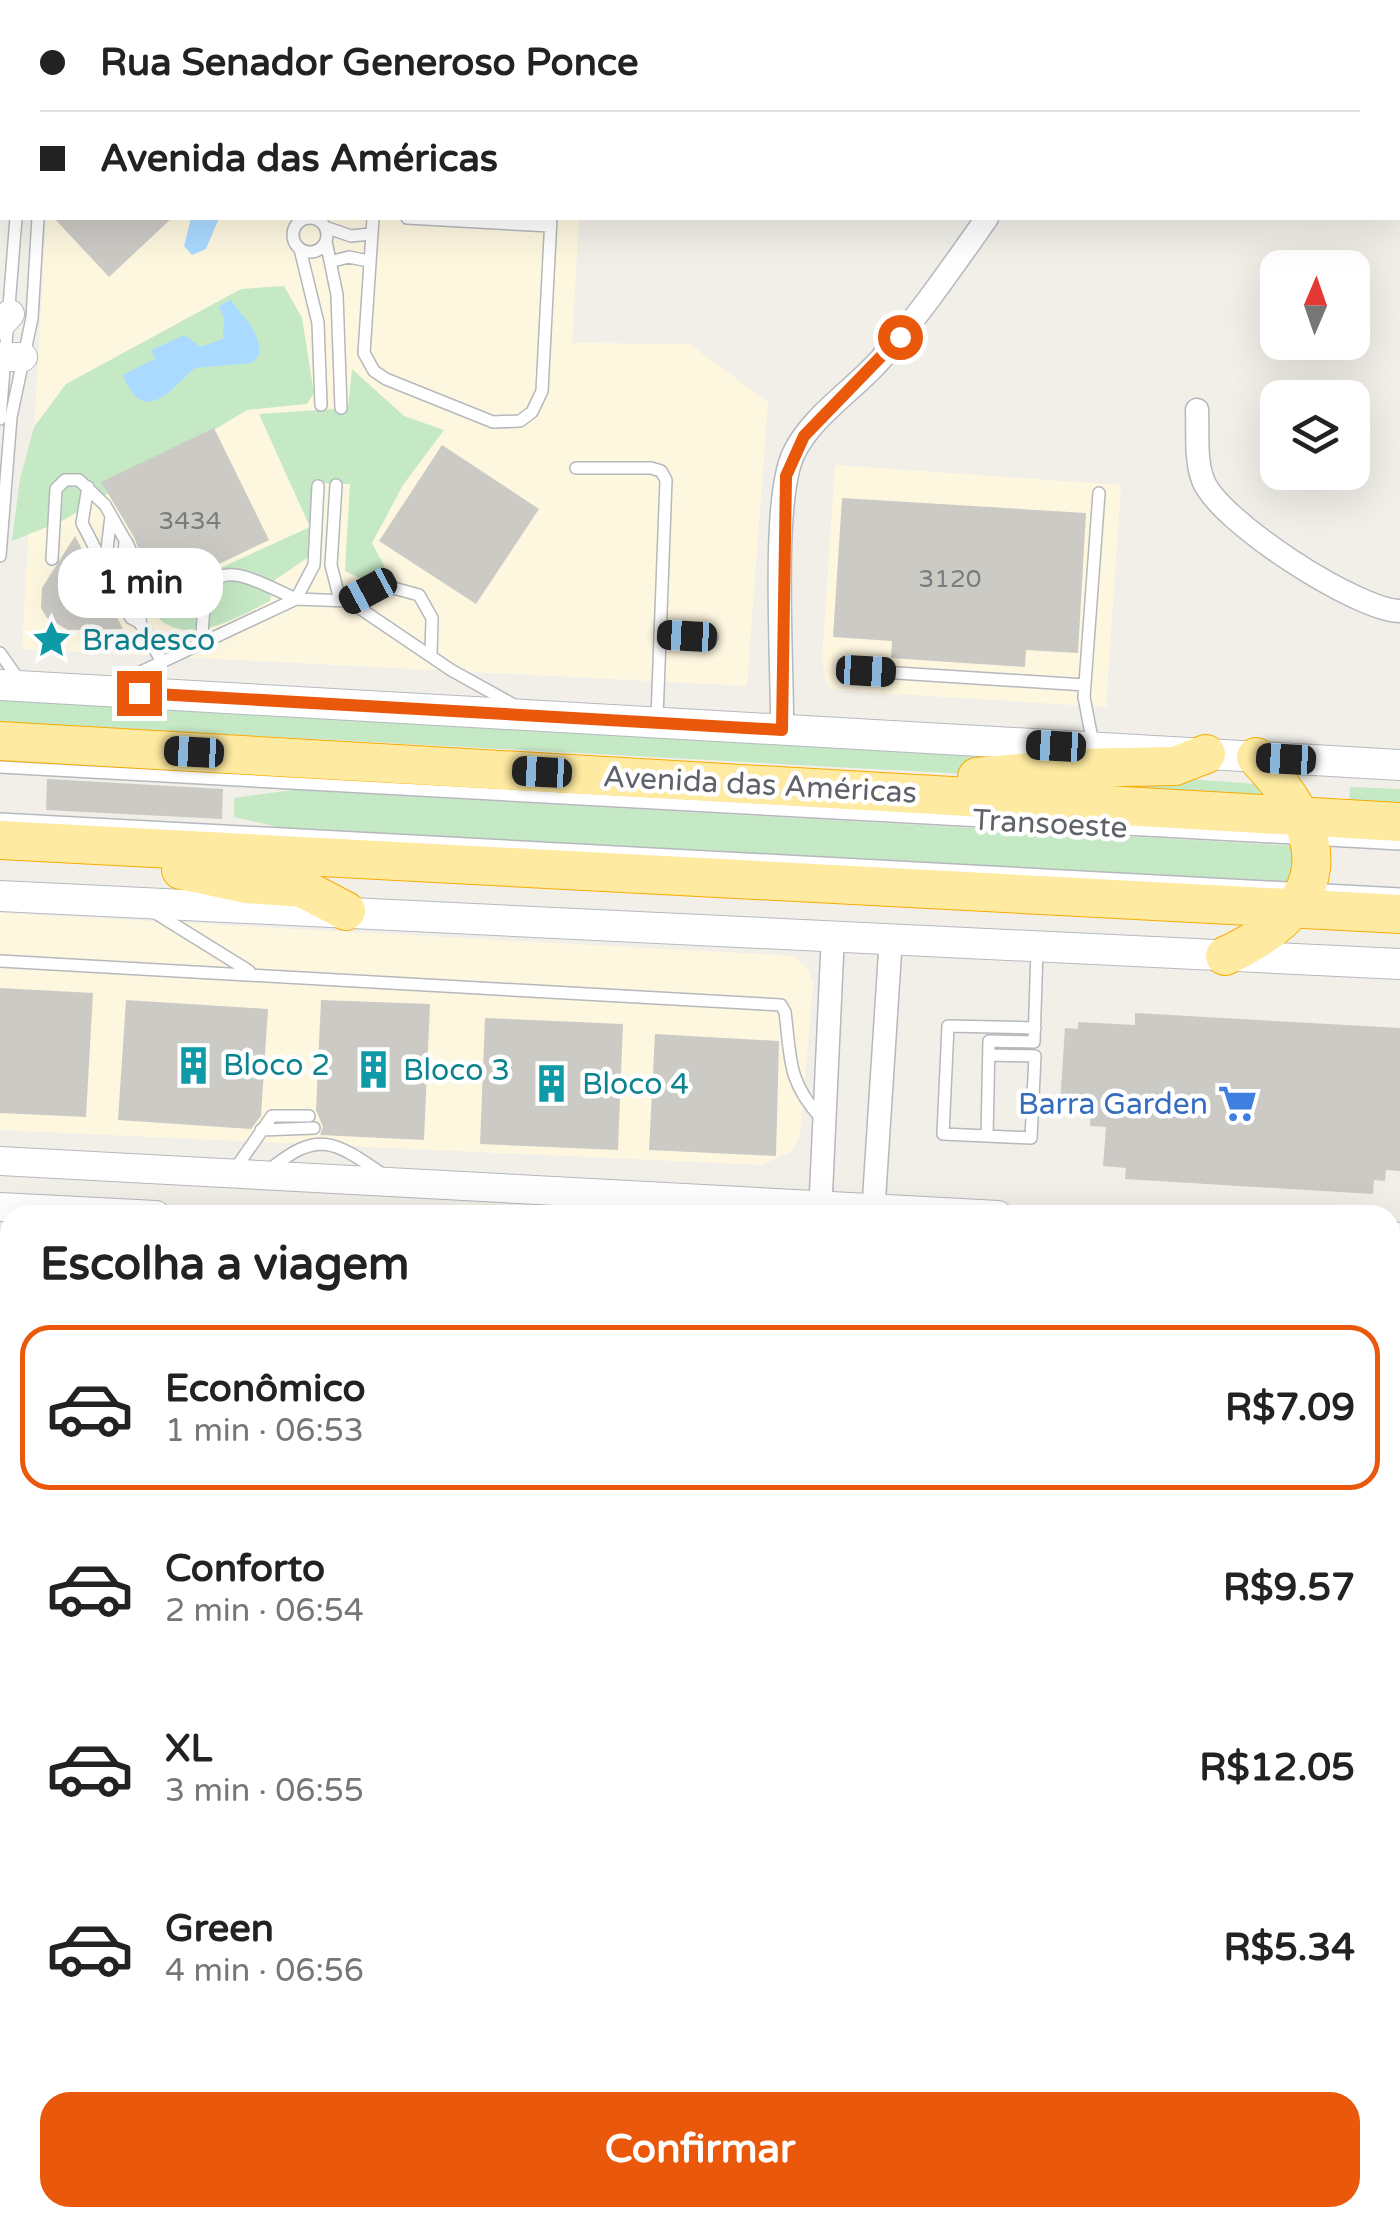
<!DOCTYPE html>
<html lang="pt">
<meta charset="utf-8">
<style>
body{margin:0;font-family:"Varela Round",sans-serif;background:#f6f6f6;color:#222;height:100vh;display:flex;flex-direction:column;font-size:38px;white-space:nowrap}
*{box-sizing:border-box;margin:0}
p{font-size:32px;color:#767676}
.icon{flex:none;width:55px;height:55px;fill:none;stroke:currentColor;stroke-width:2;stroke-linecap:round;stroke-linejoin:round}
.map{position:relative;flex:1;overflow:hidden}
.side{position:absolute;left:0px;top:1205px;width:1400px;height:1022px;display:flex;flex-direction:column;background:#fff;border-radius:30px 30px 0 0;box-shadow:0 10px 40px #0002}
.side>*{flex:none}
.guide{position:absolute;left:0px;top:0px;width:1400px;height:220px;box-shadow:0 10px 40px #0002;display:grid;align-content:center;height:220px;padding:0 40px;background:#fff}
.needle{width:65px;rotate:2deg}
.fabs{position:absolute;left:1260px;top:250px;display:grid;gap:20px}
.fabs a{display:grid;place-items:center;width:110px;height:110px;border-radius:20px;background:#fff;box-shadow:0 10px 40px #0002;font-size:50px}
.end{position:absolute;width:45px;height:45px;margin:-22px;border:12px solid #ea580c;background:#fff;box-shadow:0 0 0 5px #fff}
.from{border-radius:50%}
.bubble{position:absolute;height:70px;border-radius:30px;background:#fff;box-shadow:0 10px 40px #0002;font-size:32px;font-weight:700;line-height:70px;text-align:center}
.car{position:absolute;width:30px;height:60px;margin:-30px -15px;border-radius:12px;box-shadow:0 0 8px 2px #0007;background:linear-gradient(#222 24%,#8ab4d8 0 40%,#222 0 76%,#8ab4d8 0 86%,#222 0)}
.guide b{display:flex;align-items:center;gap:35px;height:95px;font-size:38px}
.guide b+b{border-top:2px solid #e0e0e0}
.guide i{width:25px;height:25px;background:#222}
ul{padding:0;list-style:none}
li{display:flex;align-items:center;gap:30px;height:165px;margin:0 20px 15px;padding:0 20px;border:5px solid transparent;border-radius:30px}
li div{flex:1}
li b{display:block;font-size:38px}
li em{font-style:normal;font-weight:700}
li.current{border-color:#ea580c}
li>.icon{width:90px;height:90px;stroke-width:1.5}
h2{padding:0 40px;font-size:45px;line-height:120px}
.primary-button{display:flex;gap:20px;margin-top:auto;padding:20px 40px}
.primary-button a{flex:1;height:115px;border-radius:30px;background:#ea580c;color:#fff;font-size:40px;font-weight:700;line-height:115px;text-align:center}
.map>svg:first-child{display:block}
.commercial{fill:#fef7e0}
.green{fill:#c5e8c5}
.water{fill:#aadaff}
.building{fill:#cccac5}
.lines{fill:none;stroke-linecap:round;stroke-linejoin:round}
.service-casing{stroke:#b5b8bc;stroke-width:14}
.minor-casing{stroke:#b5b8bc;stroke-width:25}
.tertiary-casing{stroke:#b5b8bc;stroke-width:30}
.secondary-casing{stroke:#b6babf;stroke-width:32}
.trunk-casing{stroke:#f9ab00;stroke-width:40}
.service{stroke:#fff;stroke-width:11}
.minor{stroke:#fff;stroke-width:22}
.tertiary{stroke:#fff;stroke-width:28}
.secondary{stroke:#fff;stroke-width:30}
.trunk{stroke:#feeaa1;stroke-width:38}
.route{stroke:#ea580c;stroke-width:12}
.labels{text-anchor:middle;dominant-baseline:central;stroke-width:9;stroke-linejoin:round;paint-order:stroke}
.number-label{font-size:25px;fill:#7a7d7f}
.culture-label{font-size:30px;fill:#0d838f;stroke:#fff;text-anchor:start}
.street-label{font-size:30px;fill:#5f6368;stroke:#fff}
.shop-label{font-size:30px;fill:#366cbe;stroke:#fff;text-anchor:end}
</style>
<div class="map">
<svg width="1400" height="2227" viewBox="0 0 1400 2227">
<rect width="100%" height="100%" fill="#f1efe8"/>
<!-- commercial -->
<path class="commercial" d="M59 0H597L58 2Z
M46 218H579L572 343 689 344 768 402 747 686 22 649Z
M835 465 1121 485 1106 707 833 690 826 683 822 659Z
M0 913 795 956 807 968 813 984 800 1135 792 1151 762 1165 0 1130Z"/>
<!-- green -->
<path class="green" d="M284 286 302 318 314 393 307 404 247 410 64 520 12 541 20 479 34 427 66 384 241 289Z
M352 369 404 416 444 430 403 485 372 543 385 567 364 580 345 571 350 484 312 483 310 556 272 582 270 601C233 620 177 653 149 606L157 597 310 527 259 414 348 408Z
M0 700 973 756 1034 766 967 774 0 722Z
M1162 777 1255 784 1272 797 990 786Z
M1350 787 1400 789V809L1349 806Z
M293 790 1297 846 1294 885 299 832 234 817V798Z
M0 1514 10 1515V1617L0 1616Z
M0 1940 10 1941V2218H107L106 2227H0Z"/>
<!-- water -->
<path class="water" d="M191 218H219L206 249 192 255 184 246Z
M231 300C245 321 258 327 260 354L252 363 195 368C171 388 144 429 123 375L155 359 151 350 185 335 200 347 223 339 224 319 219 306Z"/>
<!-- building -->
<path class="building" d="M54 218H172L109 277Z
M214 428 269 540 156 594 134 537 101 482Z
M442 445 539 509 476 604 379 541Z
M842 498 1086 513 1078 653 1026 650 1025 667 964 663 891 658 892 641 833 637Z
M75 536 123 629 68 630 47 618 41 608 42 588Z
M47 779 223 789 222 819 46 810Z
M0 988 93 993 86 1117 0 1113Z
M126 1000 268 1009 261 1116 251 1129 118 1120Z
M321 1000 430 1004 424 1140 320 1135 323 1127 316 1110Z
M1135 1013 1400 1028V1171L1386 1170 1385 1181 1374 1180 1373 1194 1125 1179 1126 1168 1103 1166 1106 1127 1090 1126 1091 1105 1060 1103 1065 1028 1078 1029V1022L1135 1025Z
M485 1018 623 1024 618 1150 480 1144Z
M655 1034 779 1041 776 1156 649 1150Z"/>
<g class="lines">
<defs>
<path id="service" d="M93 0 94 2
M362 0 364 2
M30 2V0
M292 2V0
M314 2V0
M567 2 568 0
M293 235a17 17 0 1 1 34 0a17 17 0 1 1-34 0Z
M373 218 364 353 374 371 386 379 493 422 520 421 532 412 542 391 551 218
M407 218 550 226
M325 227 351 236 370 234
M326 241 337 295 341 408
M300 249 318 323 321 405
M333 261 349 257 368 261
M0 419 16 218
M576 468H651L661 471 666 480 657 718
M336 485 331 565 340 600
M88 487 82 523 131 618 140 623 162 662
M126 541 142 575 141 608
M0 556 11 417 32 318 38 218
M52 559 56 489 65 480H79L105 505 125 540 123 574 141 608 140 623
M105 566 111 516
M296 599 314 565 318 486
M349 601 386 586 419 595 432 618 431 655
M662 635 712 637
M202 642C203 554 229 567 296 599
M0 653 19 680
M866 671 1085 685
M117 683 296 599 349 601 451 670 514 705
M1093 744 1084 697 1099 493
M0 767 1400 844
M0 819 1400 894
M154 912 249 971
M0 961 781 1005 785 1012C791 1059 787 1081 821 1118
M1035 1028 948 1026 943 1134 987 1136 989 1041 1034 1042 1037 950
M261 1130 314 1128
M987 1136 1031 1138 1035 1056 989 1055
M268 1171C317 1130 333 1140 382 1174
M233 1172 272 1116H309"/>
<path id="minor" d="M1015 0 1016 2
M1233 0V2
M1398 151 1400 150
M1398 176 1400 177
M1197 410C1198 431 1195 460 1203 480 1218 521 1358 611 1400 611
M782 730C783 669 771 503 793 455 810 417 854 390 881 359 920 314 953 266 987 218
M820 1215 833 934
M873 1215 891 937
M1390 1721 1400 1719
M614 2218 641 2227
M751 2227 752 2218
M1343 2227V2218"/>
<path id="tertiary" d="M0 325 10 314
M0 357H23
M0 1161 998 1215
M0 1207 156 1215
M1390 1236 1400 1237
M1390 1283H1400
M1390 2117 1400 1987
M1390 2141 1400 2177"/>
<path id="secondary" d="M0 685 1400 765
M0 896 1400 964"/>
<path id="trunk" d="M0 741 1400 822
M977 777 1070 768 1175 766 1206 754
M0 840 1400 914
M181 870 246 884 302 888 346 911
M1225 956C1335 905 1334 838 1256 757"/>
</defs>
<!-- service casing -->
<use href="#service" class="service-casing"/>
<!-- minor casing -->
<use href="#minor" class="minor-casing"/>
<!-- tertiary casing -->
<use href="#tertiary" class="tertiary-casing"/>
<!-- secondary casing -->
<use href="#secondary" class="secondary-casing"/>
<!-- trunk casing -->
<use href="#trunk" class="trunk-casing"/>
<!-- service -->
<use href="#service" class="service"/>
<!-- minor -->
<use href="#minor" class="minor"/>
<!-- tertiary -->
<use href="#tertiary" class="tertiary"/>
<!-- secondary -->
<use href="#secondary" class="secondary"/>
<!-- trunk -->
<use href="#trunk" class="trunk"/>
</g>
<g class="lines">
<!-- route -->
<path class="route" d="M139 693 782 730 786 476 804 436 900 337"/>
</g>
<!-- icons -->
<defs>
<symbol id="sight-bare" viewBox="-9 -9 18 18"><path d="M0-6L1.8-2.2L6-1.7L2.9 1.2L3.7 5.4L0 3.3L-3.7 5.4L-2.9 1.2L-6-1.7L-1.8-2.2Z" fill="#0f9aa8" stroke="#fff" stroke-width="2.5" paint-order="stroke"/></symbol>
<symbol id="building-bare" viewBox="-9 -9 18 18"><path d="M-4-6H4V6H1V3H-1V6H-4ZM-2.5-4.3h1.7v1.8h-1.7ZM.8-4.3h1.7v1.8H.8ZM-2.5-1h1.7V.8h-1.7ZM.8-1h1.7V.8H.8Z" fill="#0f9aa8" stroke="#fff" stroke-width="2.5" paint-order="stroke"/></symbol>
<symbol id="supermarket-bare" viewBox="-9 -9 18 18"><path d="M-6-5.5h2.5l.6 2H6L4.5 2H-2.5L-4.4-4H-6ZM-1.5 3.2a1.3 1.3 0 1 0 .1 0ZM3 3.2a1.3 1.3 0 1 0 .1 0Z" fill="#3f7fe0" stroke="#fff" stroke-width="2.5" paint-order="stroke"/></symbol>
</defs>
<g fill-rule="evenodd">
<use href="#sight-bare" x="24" y="612" width="55" height="55"/>
<use href="#building-bare" x="166" y="1038" width="55" height="55"/>
<use href="#building-bare" x="346" y="1042" width="55" height="55"/>
<use href="#building-bare" x="524" y="1056" width="55" height="55"/>
<use href="#supermarket-bare" x="1210" y="1076" width="55" height="55"/>
</g>
<g class="labels">
<!-- number labels -->
<g class="number-label">
<text x="190" y="521">3434</text>
<text x="950" y="579">3120</text>
</g>
<!-- culture labels -->
<g class="culture-label">
<text x="82" y="640">Bradesco</text>
<text x="223" y="1065">Bloco 2</text>
<text x="403" y="1070">Bloco 3</text>
<text x="582" y="1084">Bloco 4</text>
</g>
<!-- street labels -->
<g class="street-label">
<text transform="translate(760 785) rotate(3)">Avenida das Américas</text>
<text transform="translate(1050 824) rotate(3)">Transoeste</text>
</g>
<!-- shop labels -->
<g class="shop-label">
<text x="1208" y="1104">Barra Garden</text>
</g>
</g>
</svg>
<div class="fabs">
<a><svg class="needle" viewBox="-14 -14 28 28"><path d="M0-13l5 13h-10z" fill="#e53935"/><path d="M0 13l5-13h-10z" fill="#767676"/></svg></a>
<a><svg class="icon" aria-label="layers" viewBox="0 0 24 24"><path d="M12 4l9 5-9 5-9-5zM3 14l9 5 9-5"/></svg></a>
</div>
<i class="end from" style="left:900px;top:337px"></i>
<i class="end" style="left:139px;top:693px"></i>
<div class="bubble" style="left:58px;top:548px;width:165px">1 min</div>
<i class="car" style="left:368px;top:591px;rotate:242deg"></i>
<i class="car" style="left:687px;top:636px;rotate:273deg"></i>
<i class="car" style="left:866px;top:671px;rotate:93deg"></i>
<i class="car" style="left:1056px;top:746px;rotate:273deg"></i>
<i class="car" style="left:194px;top:752px;rotate:273deg"></i>
<i class="car" style="left:1286px;top:759px;rotate:273deg"></i>
<i class="car" style="left:542px;top:772px;rotate:273deg"></i>
<div class="guide">
<b><i class="from"></i>Rua Senador Generoso Ponce</b>
<b><i></i>Avenida das Américas</b>
</div>
<section class="side">
<h2>Escolha a viagem</h2>
<ul>
<li class="current"><svg class="icon" aria-label="car" viewBox="0 0 24 24"><path d="M5 17H2v-5l4-1 3-4h7l3 4 3 1v5h-3M9 17h6M6 11h13"/><circle cx="7" cy="17" r="2"/><circle cx="17" cy="17" r="2"/></svg><div><b>Econômico</b><p>1 min · 06:53</p></div><em>R$7.09</em></li>
<li><svg class="icon" aria-label="car" viewBox="0 0 24 24"><path d="M5 17H2v-5l4-1 3-4h7l3 4 3 1v5h-3M9 17h6M6 11h13"/><circle cx="7" cy="17" r="2"/><circle cx="17" cy="17" r="2"/></svg><div><b>Conforto</b><p>2 min · 06:54</p></div><em>R$9.57</em></li>
<li><svg class="icon" aria-label="car" viewBox="0 0 24 24"><path d="M5 17H2v-5l4-1 3-4h7l3 4 3 1v5h-3M9 17h6M6 11h13"/><circle cx="7" cy="17" r="2"/><circle cx="17" cy="17" r="2"/></svg><div><b>XL</b><p>3 min · 06:55</p></div><em>R$12.05</em></li>
<li><svg class="icon" aria-label="car" viewBox="0 0 24 24"><path d="M5 17H2v-5l4-1 3-4h7l3 4 3 1v5h-3M9 17h6M6 11h13"/><circle cx="7" cy="17" r="2"/><circle cx="17" cy="17" r="2"/></svg><div><b>Green</b><p>4 min · 06:56</p></div><em>R$5.34</em></li>
</ul>
<div class="primary-button"><a>Confirmar</a></div>
</section>
</div>
